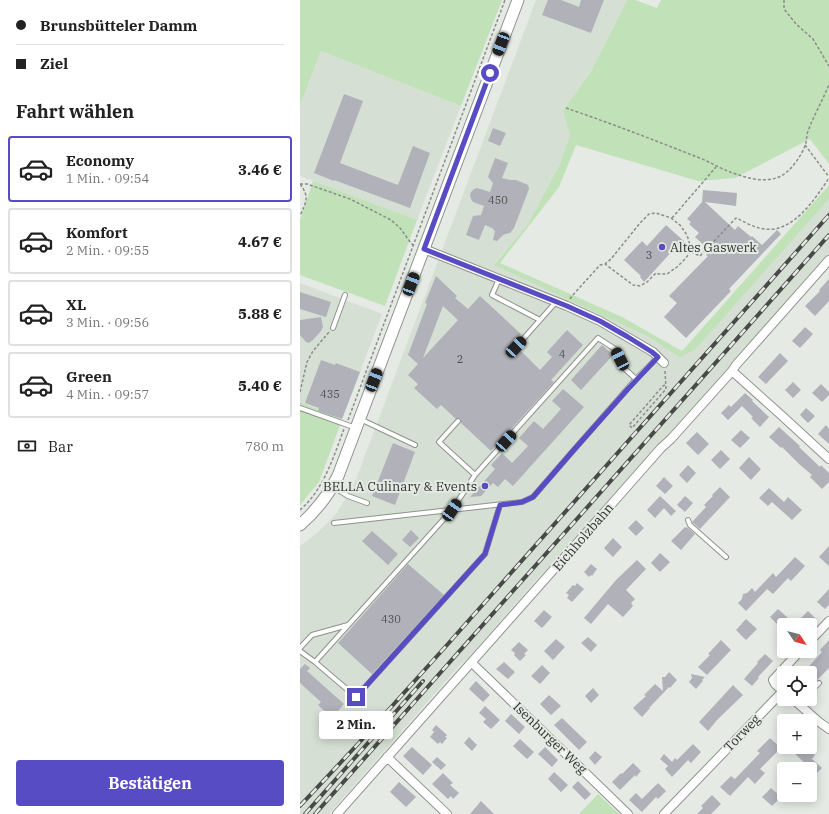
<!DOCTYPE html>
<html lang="de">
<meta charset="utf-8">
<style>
body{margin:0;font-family:"IBM Plex Serif",serif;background:#f6f6f6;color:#222;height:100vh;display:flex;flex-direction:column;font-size:15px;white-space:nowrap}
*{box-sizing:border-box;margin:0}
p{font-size:13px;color:#767676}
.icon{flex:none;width:22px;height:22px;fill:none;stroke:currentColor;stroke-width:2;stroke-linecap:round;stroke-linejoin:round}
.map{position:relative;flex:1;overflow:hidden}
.sheet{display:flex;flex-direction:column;background:#fff;width:300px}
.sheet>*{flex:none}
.guide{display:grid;align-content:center;height:88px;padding:0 16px;background:#fff}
.needle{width:26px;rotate:125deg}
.buttons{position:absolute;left:477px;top:618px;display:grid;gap:8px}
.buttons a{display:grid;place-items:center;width:40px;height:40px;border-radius:4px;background:#fff;box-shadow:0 2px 10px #0003;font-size:20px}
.end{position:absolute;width:18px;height:18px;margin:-9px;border:5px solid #584cc4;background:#fff;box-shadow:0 0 0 2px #fff}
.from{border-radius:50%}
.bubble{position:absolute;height:28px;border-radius:4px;background:#fff;box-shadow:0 2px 10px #0003;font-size:13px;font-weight:800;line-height:28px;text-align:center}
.car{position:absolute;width:12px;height:24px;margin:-12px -6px;border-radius:5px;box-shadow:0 0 3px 1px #0007;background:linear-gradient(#222 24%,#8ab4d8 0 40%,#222 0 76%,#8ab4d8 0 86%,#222 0)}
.guide b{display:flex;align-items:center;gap:14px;height:38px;font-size:15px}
.guide b+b{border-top:1px solid #e0e0e0}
.guide i{width:10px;height:10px;background:#222}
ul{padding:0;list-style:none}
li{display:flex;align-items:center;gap:12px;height:66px;margin:0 8px 6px;padding:0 8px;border:2px solid #e0e0e0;border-radius:4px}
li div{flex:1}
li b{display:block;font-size:15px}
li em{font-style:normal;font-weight:800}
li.current{border-color:#584cc4}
li>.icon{width:36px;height:36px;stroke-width:1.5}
h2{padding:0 16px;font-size:18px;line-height:48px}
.pay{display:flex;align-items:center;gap:10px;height:44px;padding:0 16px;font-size:15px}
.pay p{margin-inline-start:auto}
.primary-button{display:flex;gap:8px;margin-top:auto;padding:8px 16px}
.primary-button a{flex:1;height:46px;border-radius:4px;background:#584cc4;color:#fff;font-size:16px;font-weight:800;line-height:46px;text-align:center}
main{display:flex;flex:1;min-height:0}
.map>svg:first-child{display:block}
.built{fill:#d6dfd4}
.green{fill:#c1e1b8}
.building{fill:#b1b2b9;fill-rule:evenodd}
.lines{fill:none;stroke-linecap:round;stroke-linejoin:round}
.service-casing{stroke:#8e938d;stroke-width:6}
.minor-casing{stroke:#8e938d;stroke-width:10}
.secondary-casing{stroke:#8e938d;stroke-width:13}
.path{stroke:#8a8d89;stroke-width:1.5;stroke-dasharray:3 2;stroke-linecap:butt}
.service{stroke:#fff;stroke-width:4}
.minor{stroke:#fff;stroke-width:8}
.secondary{stroke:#fff;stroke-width:11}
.rail-casing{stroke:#484a47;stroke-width:4}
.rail{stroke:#e5eae4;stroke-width:2.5;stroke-dasharray:8;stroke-linecap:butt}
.route{stroke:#584cc4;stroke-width:5}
.poi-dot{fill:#584cc4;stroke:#e5eae4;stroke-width:1.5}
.labels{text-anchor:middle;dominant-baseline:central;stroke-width:4;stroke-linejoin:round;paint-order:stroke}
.number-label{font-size:11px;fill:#505051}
.poi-label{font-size:13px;fill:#2f302e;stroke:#e5eae4;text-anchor:start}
.street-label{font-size:13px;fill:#2f302e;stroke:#e5eae4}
</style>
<main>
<section class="sheet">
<div class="guide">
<b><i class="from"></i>Brunsbütteler Damm</b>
<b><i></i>Ziel</b>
</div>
<h2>Fahrt wählen</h2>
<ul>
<li class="current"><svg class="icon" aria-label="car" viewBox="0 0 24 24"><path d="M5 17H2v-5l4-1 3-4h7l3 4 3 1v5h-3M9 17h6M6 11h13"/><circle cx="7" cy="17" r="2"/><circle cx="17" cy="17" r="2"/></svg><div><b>Economy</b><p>1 Min. · 09:54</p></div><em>3.46 €</em></li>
<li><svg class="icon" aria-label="car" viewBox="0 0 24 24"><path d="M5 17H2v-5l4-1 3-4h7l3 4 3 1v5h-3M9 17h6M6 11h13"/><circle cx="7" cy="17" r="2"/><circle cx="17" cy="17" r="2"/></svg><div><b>Komfort</b><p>2 Min. · 09:55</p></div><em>4.67 €</em></li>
<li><svg class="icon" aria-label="car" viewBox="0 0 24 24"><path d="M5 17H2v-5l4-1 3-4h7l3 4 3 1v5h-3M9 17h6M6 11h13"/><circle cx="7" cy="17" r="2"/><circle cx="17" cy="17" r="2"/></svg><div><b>XL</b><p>3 Min. · 09:56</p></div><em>5.88 €</em></li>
<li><svg class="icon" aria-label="car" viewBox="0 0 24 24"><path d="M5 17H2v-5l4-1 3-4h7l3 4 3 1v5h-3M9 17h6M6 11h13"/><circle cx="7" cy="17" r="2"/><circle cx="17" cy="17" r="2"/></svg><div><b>Green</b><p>4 Min. · 09:57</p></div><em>5.40 €</em></li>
</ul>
<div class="pay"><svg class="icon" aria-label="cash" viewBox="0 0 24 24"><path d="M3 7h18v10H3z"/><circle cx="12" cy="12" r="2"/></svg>Bar<p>780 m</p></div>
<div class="primary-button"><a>Bestätigen</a></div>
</section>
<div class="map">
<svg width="529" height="814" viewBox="0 0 529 814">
<rect width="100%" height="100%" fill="#e5eae4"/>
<!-- built -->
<path class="built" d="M236 0H327L290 73 263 111 270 135 260 164 228 224 194 264 349 337 380 358 396 349 529 199V256L430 367 244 572 237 579 176 649 167 659 160 665 29 814H0V546L17 533 35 515 50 492 55 482Z
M21 51 161 106 117 220 0 176V105Z
M0 283 82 314 42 420 0 402Z"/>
<!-- green -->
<path class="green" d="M0 0H202L161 106 21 51 0 105Z
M327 0H335L357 8 361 0H529V164L510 139 435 178 398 181 276 145 259 187 200 263 322 317 382 351 529 185V199L396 349 380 358 349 337 194 265 228 224 260 164 270 135 263 111 290 73Z
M13 181 117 220 85 306 0 275V220Z
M0 402 42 420 19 482 0 505Z
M298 794 319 814H279Z"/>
<!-- building -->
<path class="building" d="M248 0H261L279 7 281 0H304L291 33 242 15Z
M44 94 63 101 40 163 98 185 113 146 130 153 110 208 34 180V181L14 173Z
M193 128 206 133 200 146 188 141Z
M195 158 208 163 202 178 210 180H216L228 185 229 189 214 228 210 233 205 234 204 235H203L197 241 193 240 195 231 192 228 185 225 179 240 166 235 173 216 181 215 184 206 173 202 171 199 170 195 171 192 174 189 177 188 190 192 193 183 188 177Z
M403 190 437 193 436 206 405 202 435 230 438 226 451 237 452 236 462 245 477 230 481 234 429 289 431 291 386 338 364 317 377 303 369 296 408 256 406 255 410 251 395 237 399 233 389 224 391 222 387 219 402 202Z
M366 225 386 243 379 250 376 247 344 282 340 277 341 276 324 260 342 241 347 246Z
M136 276 157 296 155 298 168 309 180 296 221 334 212 343 213 345V349L216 350 219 349 240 370 252 357 247 352 267 330 283 345 251 380 254 382 191 451 161 423V420L160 418H157L156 419 141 405 137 409 114 388 118 384 108 375 118 364 108 355 127 304 125 303ZM143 306 158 320 123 358Z
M529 279V301L515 316 505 306 520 291 519 290Z
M0 292 31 302 26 317 0 309Z
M21 317 23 327 21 331 13 340 9 343 6 342 0 335V320Z
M505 327 513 334 500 348 492 341Z
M302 345 313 355 281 390 271 380Z
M480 353 488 361 466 384 458 377Z
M21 360 35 365 36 363 60 372 42 419 18 411 19 408 5 403Z
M493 382 501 390 493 398 485 390Z
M521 384 529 392V395L522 402 512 393Z
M263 389 284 407 213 486 205 479 198 487 193 483 181 496 170 497 195 469 191 465 202 453 212 463 228 446 219 438 234 421 243 429 261 409 252 401Z
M445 393 453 400 452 401 469 417 460 427 451 418 453 417 442 406 428 420 421 413 429 405 431 407Z
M506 408 515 416 508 423 500 415Z
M526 425 529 429V444L518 434Z
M479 427 500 446 499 447 520 467 521 465 529 473V482L522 489 510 477 512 475 499 464 482 447 481 448 469 437Z
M441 430 450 438 440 448 431 440Z
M397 432 409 444 398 455 386 443Z
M93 443 115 452 95 505 72 496Z
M421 450 430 459 420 469 411 460Z
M449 457 461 469 451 480 439 468Z
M388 465 396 473 387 483 379 475Z
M364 477 373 486 365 494 356 486Z
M420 487 430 497 400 529 392 522 406 507 404 505 413 496 412 495Z
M469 488 484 502 488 497 502 510 492 520 472 502 468 506 459 498Z
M360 496 376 511 371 516 364 508 355 518 347 510Z
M385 496 393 503 385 512 377 505Z
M336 520 344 528 336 536 328 528Z
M385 527 386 528 387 527 395 534 381 550 371 541Z
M111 530 119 538 110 547 102 540Z
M72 531 98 554 88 565 62 541Z
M313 538 322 547 313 557 304 548Z
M529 546V566L519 557Z
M360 553 370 562 360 572 351 563Z
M495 557 505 566 491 581 488 578 473 594 467 589 446 611 438 603 442 599 443 594 447 593 452 588 455 592 473 573 476 577Z
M337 560 346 569 326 590 335 599 331 603 333 606 323 617 308 604 291 624 284 618 316 580Z
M108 564 144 595 72 674 38 643Z
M291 564 297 569 292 576 291 575 289 577 284 572Z
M277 583 284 589 272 602 267 598 269 595 266 593 273 585 275 586Z
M529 589V605L525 609 517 602Z
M478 609 488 618 480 627 470 617Z
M244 610 252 617 242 628 234 621Z
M508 611 516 619 510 625H508L501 618Z
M446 619 457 629 446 640 436 630Z
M288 637 297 645 291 652 281 643Z
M256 639 265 647 253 660 244 651Z
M421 640 431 650 407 675 398 667 410 655 408 654Z
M529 640V668L513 684 510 681V673H503L522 652 520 650Z
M219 642 228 650 224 654 226 655 220 661 214 655 215 653 211 650Z
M465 654 473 661 458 677 459 678 452 686 444 679 458 663 457 662Z
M204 662 215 672 208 679 196 669Z
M5 664 10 668 7 671 44 704 32 718 18 705 21 702 0 683V669Z
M242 665 250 673 240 684 231 676Z
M369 672 377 680 370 688 369 687 349 708H350L342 717 333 708 346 696 344 695 355 684 363 691 362 677H365Z
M391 674 405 677 402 680 403 681 396 689 389 682 392 678Z
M176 681 190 695 183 702 169 689Z
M433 685 443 695 417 720 408 731 399 722Z
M293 688 299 695 291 703 285 696Z
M249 695 261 706 251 715 240 704Z
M185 706 200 720 191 729 183 722 186 719 179 713Z
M211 714 225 727 219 734 205 721Z
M262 718 287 742 279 750 254 725Z
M136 725 147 735 145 737 147 738 142 744 140 742 138 744 130 737 134 732 132 730Z
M169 737 177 745 172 751 164 743Z
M470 738 481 748 460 769 465 773 455 784 448 777 430 796 420 787 431 776 435 779 460 753 457 751Z
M220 739 234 752 227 759 213 746Z
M393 744 401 752 391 763 388 760 372 777 365 769 368 766 360 759 364 754 372 762 375 758 377 760Z
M112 747 132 765 123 775 103 756Z
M245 747 258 760 252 767 238 754Z
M490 747H506L515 755 512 759 522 768 515 775 510 770V769H509L510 768 494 753 495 752Z
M295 751 302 757 295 765 289 758Z
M137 757 146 765 141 770 132 762Z
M333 763 341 771 336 777 335 775 320 790 312 782 321 773 322 774Z
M254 772 268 785 261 792 248 779Z
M143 773 153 783 150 785 159 793 153 799 151 796 148 799 132 784Z
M278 781 291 794 285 800 272 787Z
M99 782 116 797 106 807 90 792Z
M358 783 366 791 358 799 356 797 342 812 329 800 336 793 342 799Z
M471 788 481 797 472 806 462 797Z
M412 795 421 804 411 814H397L403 808 401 806Z
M181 801 194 814H170Z"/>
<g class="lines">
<defs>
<path id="service" d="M199 279 192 295 240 320
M33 328 45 295
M216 347 256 302
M0 408 56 428
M60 419 115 445
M158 421 139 442 175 475
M33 487 48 496 67 503
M388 520 390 525 426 557
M34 523 222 502 233 497 272 452 336 379 358 357
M0 648 12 635 48 625
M0 651 15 662 152 510 175 475 298 338 315 349 325 369 336 379
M15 662 56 697 185 554 200 505
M510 692 519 683
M498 704 503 699"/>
<path id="minor" d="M124 249 267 306 300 321 353 352 364 363
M432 371 480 414 529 459
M510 641 529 621
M172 663 328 814
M484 692 475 684 473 680 500 651
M493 699 519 722 529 729
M87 757 147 814
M37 814 317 498 361 448 371 439 432 371 436 365 529 260
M364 814 483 691"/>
<path id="secondary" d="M0 525C17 510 28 496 38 476L218 0"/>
</defs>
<!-- service casing -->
<use href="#service" class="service-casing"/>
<!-- minor casing -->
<use href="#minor" class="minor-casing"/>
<!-- secondary casing -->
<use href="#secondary" class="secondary-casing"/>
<!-- path -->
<path class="path" d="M484 0V9L496 24 513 39 529 66
M266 108C310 123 354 140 397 157 411 162 422 170 436 174 450 179 467 183 481 176 491 171 501 156 505 146 507 141 506 136 508 131 514 115 523 100 529 84
M505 145 529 177
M0 184H7L50 199 91 220 100 228 111 243 113 245
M0 184C10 197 6 202 0 216
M372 218 416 167
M391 252 400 256 436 218C445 222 454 228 465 229 493 233 515 199 529 178
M270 299 272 296 300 265 305 264 311 259 340 223 349 214 356 213 371 218 380 225 387 235 390 245V252L386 258 377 267 367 274H359L356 273 347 282 340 286 333 285 305 264
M365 371 366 389 332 428 329 425 363 386 366 384
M0 392 7 362 13 351 29 332
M48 420 205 0
M0 510C24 489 33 458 44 429"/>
<!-- service -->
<use href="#service" class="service"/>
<!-- minor -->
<use href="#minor" class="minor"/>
<!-- secondary -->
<use href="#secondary" class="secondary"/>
<defs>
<path id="rail" d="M0 806 57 745 147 645 529 215
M5 814 123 681
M15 814 529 235"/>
</defs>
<!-- rail casing -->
<use href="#rail" class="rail-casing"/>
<!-- rail -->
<use href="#rail" class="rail"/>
</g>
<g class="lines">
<!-- route -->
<path class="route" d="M56 697 185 554 200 505 222 502 233 497 272 452 327 390 358 357 352 352 328 337 300 321 267 306 124 249 190 73"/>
</g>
<!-- markers -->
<g class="poi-dot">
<circle cx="362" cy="247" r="4"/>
<circle cx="185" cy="486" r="4"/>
</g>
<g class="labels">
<!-- number labels -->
<g class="number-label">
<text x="198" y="200">450</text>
<text x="349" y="255">3</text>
<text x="262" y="354">4</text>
<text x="160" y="359">2</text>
<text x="30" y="394">435</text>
<text x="91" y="619">430</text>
</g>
<!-- poi labels -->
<g class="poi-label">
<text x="370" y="247">Altes Gaswerk</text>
<text x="177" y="486" text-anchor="end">BELLA Culinary &amp; Events</text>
</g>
<!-- street labels -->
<g class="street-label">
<text transform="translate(283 537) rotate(-49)">Eichholzbahn</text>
<text transform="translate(442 733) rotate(-46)">Torweg</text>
<text transform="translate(250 738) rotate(44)">Isenburger Weg</text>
</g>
</g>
</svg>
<div class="buttons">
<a><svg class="needle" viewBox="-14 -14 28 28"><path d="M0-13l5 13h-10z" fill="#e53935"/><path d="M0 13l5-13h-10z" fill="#767676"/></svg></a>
<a><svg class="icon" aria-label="locate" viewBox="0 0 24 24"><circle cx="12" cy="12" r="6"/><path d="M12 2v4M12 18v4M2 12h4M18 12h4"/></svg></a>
<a>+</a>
<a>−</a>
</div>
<i class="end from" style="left:190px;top:73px"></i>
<i class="end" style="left:56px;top:697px"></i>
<div class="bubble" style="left:19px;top:711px;width:74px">2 Min.</div>
<i class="car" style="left:201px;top:44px;rotate:201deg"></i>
<i class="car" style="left:111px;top:284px;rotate:21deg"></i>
<i class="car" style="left:216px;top:347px;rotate:43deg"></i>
<i class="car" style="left:320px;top:359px;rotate:333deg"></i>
<i class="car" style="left:74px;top:380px;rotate:21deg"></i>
<i class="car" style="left:206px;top:441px;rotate:42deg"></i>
<i class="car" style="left:152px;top:510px;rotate:34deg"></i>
</div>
</main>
